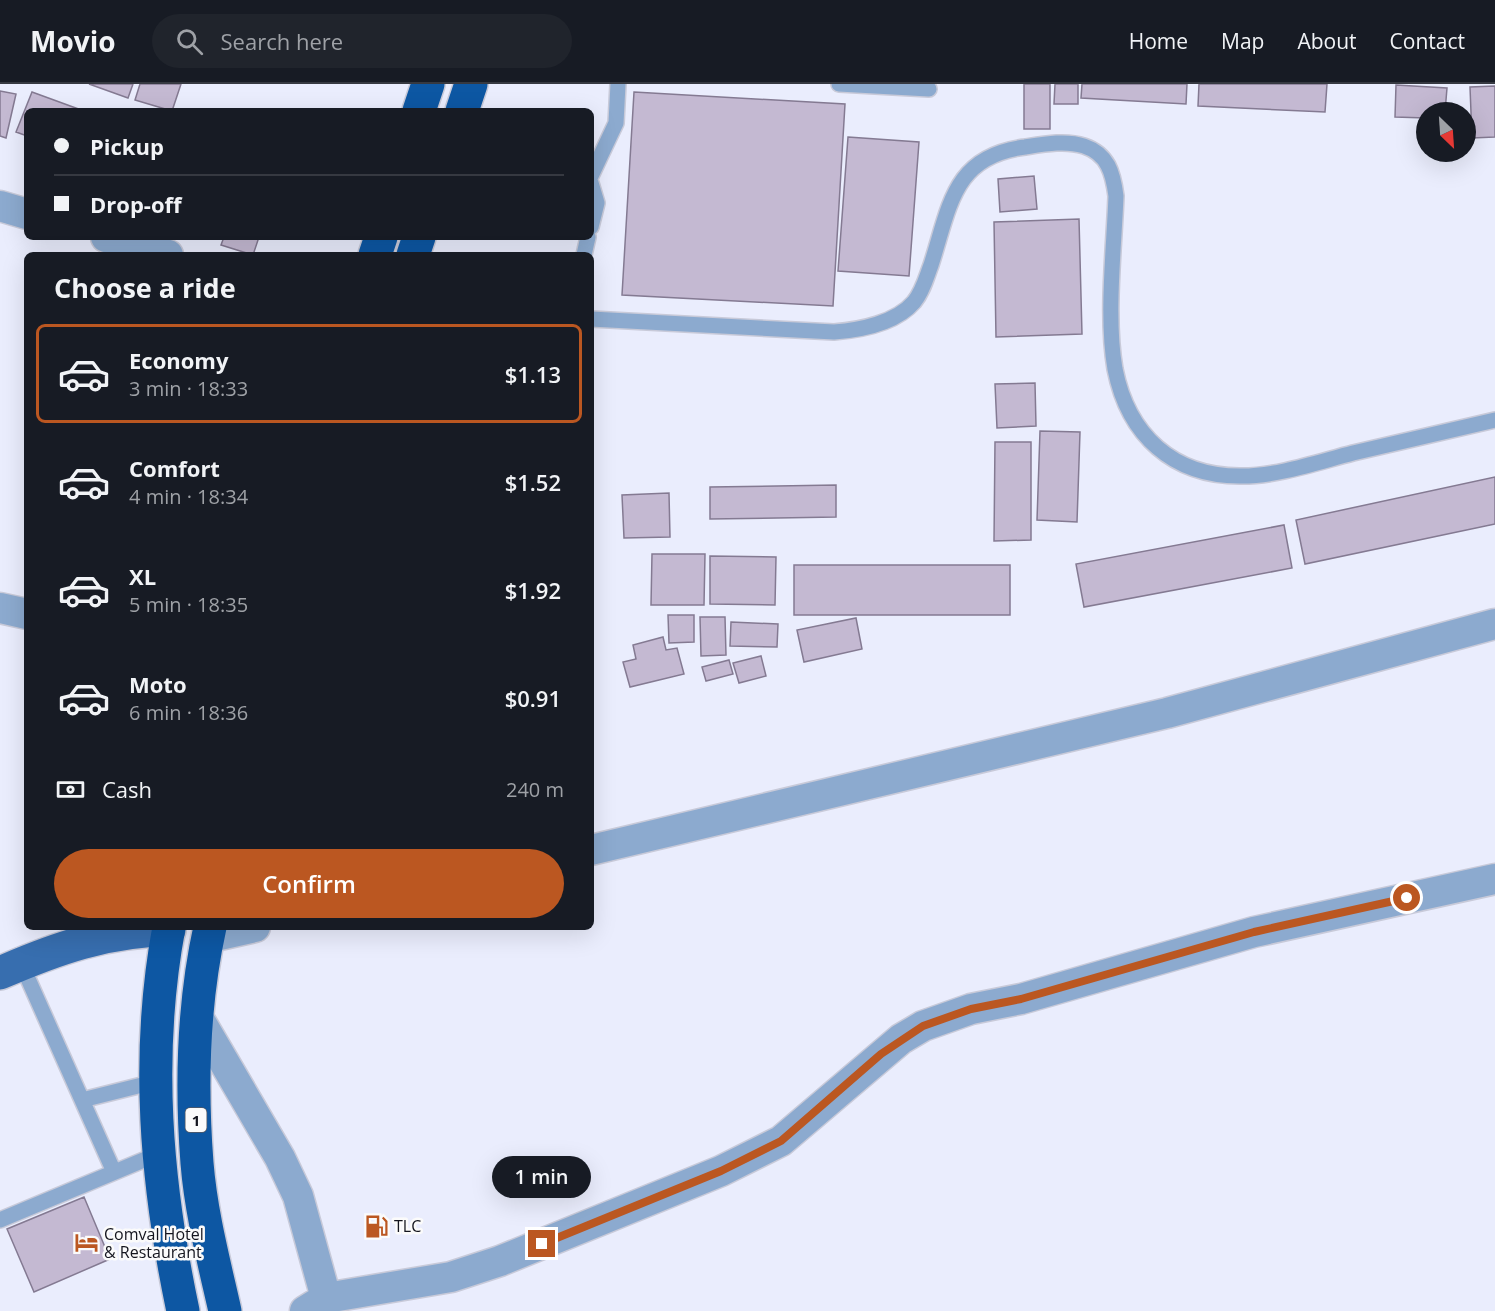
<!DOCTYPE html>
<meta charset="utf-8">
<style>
body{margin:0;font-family:"Open Sans",sans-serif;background:#20242c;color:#f1f3f6;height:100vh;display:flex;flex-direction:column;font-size:22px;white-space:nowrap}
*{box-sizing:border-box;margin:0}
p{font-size:20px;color:#9ea1a6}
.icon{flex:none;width:33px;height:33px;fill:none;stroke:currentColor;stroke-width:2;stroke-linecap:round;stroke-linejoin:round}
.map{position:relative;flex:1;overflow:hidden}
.drawer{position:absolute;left:24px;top:168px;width:570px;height:678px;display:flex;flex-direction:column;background:#171b24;border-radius:9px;box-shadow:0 6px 24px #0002}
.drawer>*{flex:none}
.top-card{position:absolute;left:24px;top:24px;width:570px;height:132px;border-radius:9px;box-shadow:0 6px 24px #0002;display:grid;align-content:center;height:132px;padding:0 30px;background:#171b24}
.needle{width:39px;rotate:155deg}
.buttons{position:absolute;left:1416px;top:18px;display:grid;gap:12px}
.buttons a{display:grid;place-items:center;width:60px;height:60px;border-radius:50%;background:#171b24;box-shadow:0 6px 24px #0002;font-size:30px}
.end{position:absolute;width:27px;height:27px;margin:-14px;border:8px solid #bb5721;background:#fff;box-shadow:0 0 0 3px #fff}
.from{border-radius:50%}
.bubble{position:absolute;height:42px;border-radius:21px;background:#171b24;box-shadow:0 6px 24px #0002;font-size:20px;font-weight:600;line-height:42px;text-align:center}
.top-card b{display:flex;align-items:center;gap:21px;height:57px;font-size:22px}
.top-card b+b{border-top:2px solid #363941}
.top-card i{width:15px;height:15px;background:#f1f3f6}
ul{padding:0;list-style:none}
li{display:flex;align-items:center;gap:18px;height:99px;margin:0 12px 9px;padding:0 18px;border:3px solid transparent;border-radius:9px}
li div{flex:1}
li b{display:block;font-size:22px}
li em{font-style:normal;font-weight:600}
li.selected{border-color:#bb5721}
li>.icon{width:54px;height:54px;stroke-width:1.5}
h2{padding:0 30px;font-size:27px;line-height:72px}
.pay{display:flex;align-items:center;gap:15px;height:66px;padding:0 30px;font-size:22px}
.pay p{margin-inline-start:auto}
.cta{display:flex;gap:12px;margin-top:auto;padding:12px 30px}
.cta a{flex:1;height:69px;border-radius:36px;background:#bb5721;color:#fff;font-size:24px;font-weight:600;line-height:69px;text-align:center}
header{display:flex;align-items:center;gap:36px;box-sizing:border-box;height:84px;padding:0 30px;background:#171b24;border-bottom:2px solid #363941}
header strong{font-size:28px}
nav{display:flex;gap:33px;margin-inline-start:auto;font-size:21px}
.search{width:420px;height:54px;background:#20242c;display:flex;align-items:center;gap:15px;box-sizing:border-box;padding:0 21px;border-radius:33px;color:#9ea1a6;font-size:22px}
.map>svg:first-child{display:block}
.building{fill:#c4b9d2;stroke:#847a92;stroke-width:1.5}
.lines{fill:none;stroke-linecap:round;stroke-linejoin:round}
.lane-casing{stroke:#c8cad9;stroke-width:18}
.street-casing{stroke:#c8cad9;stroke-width:33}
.primary-casing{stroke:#c8cad9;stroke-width:36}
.highway-casing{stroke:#c8cad9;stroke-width:36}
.lane{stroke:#8caacf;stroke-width:15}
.street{stroke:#8caacf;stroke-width:30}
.primary{stroke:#376eaf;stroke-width:33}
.highway{stroke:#0d57a3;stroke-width:33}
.route{stroke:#bb5721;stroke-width:8}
.labels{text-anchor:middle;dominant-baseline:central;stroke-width:5;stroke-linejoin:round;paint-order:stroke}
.shield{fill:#fbfbfb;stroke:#595a60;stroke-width:1.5}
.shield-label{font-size:15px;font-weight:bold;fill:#14151e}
.poi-label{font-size:16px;fill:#14151e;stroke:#fbfbfb;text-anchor:start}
</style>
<header>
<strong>Movio</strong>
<div class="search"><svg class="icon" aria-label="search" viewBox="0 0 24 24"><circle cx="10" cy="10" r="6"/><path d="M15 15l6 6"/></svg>Search here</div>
<nav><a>Home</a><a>Map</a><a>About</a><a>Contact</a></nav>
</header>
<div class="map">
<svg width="1495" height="1227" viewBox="0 0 1495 1227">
<rect width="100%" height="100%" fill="#eaedfd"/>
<!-- building -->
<path class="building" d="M89 0H133L128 14Z
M140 0H181L172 27 135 16Z
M1024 0H1050V45H1024Z
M1055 0H1078V20H1054Z
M1082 0H1187L1186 20 1081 14Z
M1199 0H1327L1325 28 1198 22Z
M1396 1 1447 4 1445 28H1426V34L1395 33Z
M1495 2V53L1472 54 1470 3Z
M0 7 16 10 6 54 0 52Z
M32 8 84 27H27V52L16 48Z
M634 8 845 20 833 222 622 211Z
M848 53 919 58 909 192 838 187Z
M1034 92 1037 125 1000 128 998 95Z
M1079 135 1082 250 996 253 994 138Z
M224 153H259L253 171 221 161Z
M1035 299 1036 342 997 344 995 300Z
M1040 347 1080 348 1077 438 1037 436Z
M995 358H1031V456L994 457Z
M1495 393V440L1305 480 1296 436Z
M836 401V433L710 435V403Z
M669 409 670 453 624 454 622 411Z
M1284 441 1292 484 1084 523 1076 480Z
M652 470H705L704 521H651Z
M710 472 776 473 775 521 710 520Z
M794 481H1010V531H794Z
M668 531H694V558L669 559Z
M700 533H725L726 571 701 572Z
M856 534 862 565 804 578 797 546Z
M731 538 778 540 777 563 730 562Z
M663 553 666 566 677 564 684 590 630 603 623 578 636 575 633 561Z
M761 572 766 592 739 599 733 579Z
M729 576 733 590 706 597 702 583Z
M84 1113 110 1175 34 1208 7 1145Z"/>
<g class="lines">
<defs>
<path id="lane" d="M839 0 929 5
M591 92 616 39 618 0
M591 99 597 119 591 143
M584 171 588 153
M591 235 834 248C860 246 896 239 914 218 923 207 926 194 931 181 950 122 953 72 1025 63 1044 60 1066 56 1084 62 1108 70 1113 89 1116 112 1114 165 1106 233 1115 285 1128 351 1173 393 1242 392 1278 392 1318 378 1353 369 1400 358 1448 347 1495 336
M21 879 114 1088
M82 1016 154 998
M0 1136 158 1070"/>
<path id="street" d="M0 122 27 130
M106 153 168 171
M0 524 27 530
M591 766 1167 629 1495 540
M207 854 255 843
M196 930 280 1074 298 1112 326 1214 305 1227
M326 1214 451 1193 500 1177 721 1087 781 1057 901 955 923 942 971 925 1021 915 1254 848 1495 795"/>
<path id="primary" d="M0 889C55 865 108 846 169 846"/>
<path id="highway" d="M419 27 428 0
M462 27 471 0
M375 171 381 153
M413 171 419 153
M169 843C145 972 156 1099 183 1227
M210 843C193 920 191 1001 197 1079 201 1129 214 1178 225 1227"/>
</defs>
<!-- lane casing -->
<use href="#lane" class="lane-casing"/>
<!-- street casing -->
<use href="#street" class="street-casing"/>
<!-- primary casing -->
<use href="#primary" class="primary-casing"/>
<!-- highway casing -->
<use href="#highway" class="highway-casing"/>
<!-- lane -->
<use href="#lane" class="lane"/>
<!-- street -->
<use href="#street" class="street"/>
<!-- primary -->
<use href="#primary" class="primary"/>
<!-- highway -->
<use href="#highway" class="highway"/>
</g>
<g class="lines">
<!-- route -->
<path class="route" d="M542 1160 721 1087 781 1057 881 970 923 942 971 925 1021 915 1254 848 1407 814"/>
</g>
<!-- icons -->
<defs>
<symbol id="fuel-bare" viewBox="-9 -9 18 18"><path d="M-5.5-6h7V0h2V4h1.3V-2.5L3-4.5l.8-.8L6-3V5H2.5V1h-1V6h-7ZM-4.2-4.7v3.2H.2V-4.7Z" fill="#bb5721" stroke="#fbfbfb" stroke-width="2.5" paint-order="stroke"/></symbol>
<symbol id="hotel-bare" viewBox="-9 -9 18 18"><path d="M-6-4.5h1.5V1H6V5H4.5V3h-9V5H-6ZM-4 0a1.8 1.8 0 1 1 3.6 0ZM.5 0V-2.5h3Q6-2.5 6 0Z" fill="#bb5721" stroke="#fbfbfb" stroke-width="2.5" paint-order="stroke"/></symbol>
</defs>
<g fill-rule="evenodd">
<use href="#fuel-bare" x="360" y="1126" width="33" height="33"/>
<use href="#hotel-bare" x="70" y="1142" width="33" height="33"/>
</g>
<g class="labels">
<!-- shield labels -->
<rect class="shield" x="185.5" y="1024" width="21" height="24" rx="4.5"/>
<g class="shield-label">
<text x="196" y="1036">1</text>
</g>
<!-- poi labels -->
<g class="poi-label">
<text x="394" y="1142">TLC</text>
<text x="104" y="1150">Comval Hotel<tspan x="104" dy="18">&amp; Restaurant</tspan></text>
</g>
</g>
</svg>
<div class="buttons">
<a><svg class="needle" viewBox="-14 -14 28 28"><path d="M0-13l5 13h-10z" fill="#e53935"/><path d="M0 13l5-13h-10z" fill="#9ea1a6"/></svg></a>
</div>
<i class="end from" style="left:1407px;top:814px"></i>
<i class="end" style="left:542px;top:1160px"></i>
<div class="bubble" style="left:492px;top:1072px;width:99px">1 min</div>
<div class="top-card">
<b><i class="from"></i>Pickup</b>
<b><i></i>Drop-off</b>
</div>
<section class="drawer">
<h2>Choose a ride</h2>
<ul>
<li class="selected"><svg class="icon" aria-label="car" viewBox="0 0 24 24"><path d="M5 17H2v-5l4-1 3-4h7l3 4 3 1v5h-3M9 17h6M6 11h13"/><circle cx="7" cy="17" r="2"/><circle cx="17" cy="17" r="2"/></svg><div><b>Economy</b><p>3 min · 18:33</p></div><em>$1.13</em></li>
<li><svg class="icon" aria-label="car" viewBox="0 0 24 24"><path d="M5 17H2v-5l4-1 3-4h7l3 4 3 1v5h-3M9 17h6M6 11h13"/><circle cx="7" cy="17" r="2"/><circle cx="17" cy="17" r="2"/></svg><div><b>Comfort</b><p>4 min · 18:34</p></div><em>$1.52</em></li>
<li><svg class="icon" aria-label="car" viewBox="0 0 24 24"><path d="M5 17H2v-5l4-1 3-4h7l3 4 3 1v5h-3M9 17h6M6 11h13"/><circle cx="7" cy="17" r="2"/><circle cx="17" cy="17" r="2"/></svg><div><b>XL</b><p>5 min · 18:35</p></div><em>$1.92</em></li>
<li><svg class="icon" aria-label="car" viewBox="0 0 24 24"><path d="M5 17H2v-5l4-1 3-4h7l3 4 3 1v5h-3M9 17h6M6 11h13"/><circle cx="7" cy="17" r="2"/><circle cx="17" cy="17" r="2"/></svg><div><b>Moto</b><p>6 min · 18:36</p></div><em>$0.91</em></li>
</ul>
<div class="pay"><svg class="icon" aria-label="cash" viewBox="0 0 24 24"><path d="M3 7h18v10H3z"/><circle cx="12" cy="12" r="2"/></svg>Cash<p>240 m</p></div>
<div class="cta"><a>Confirm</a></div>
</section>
</div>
